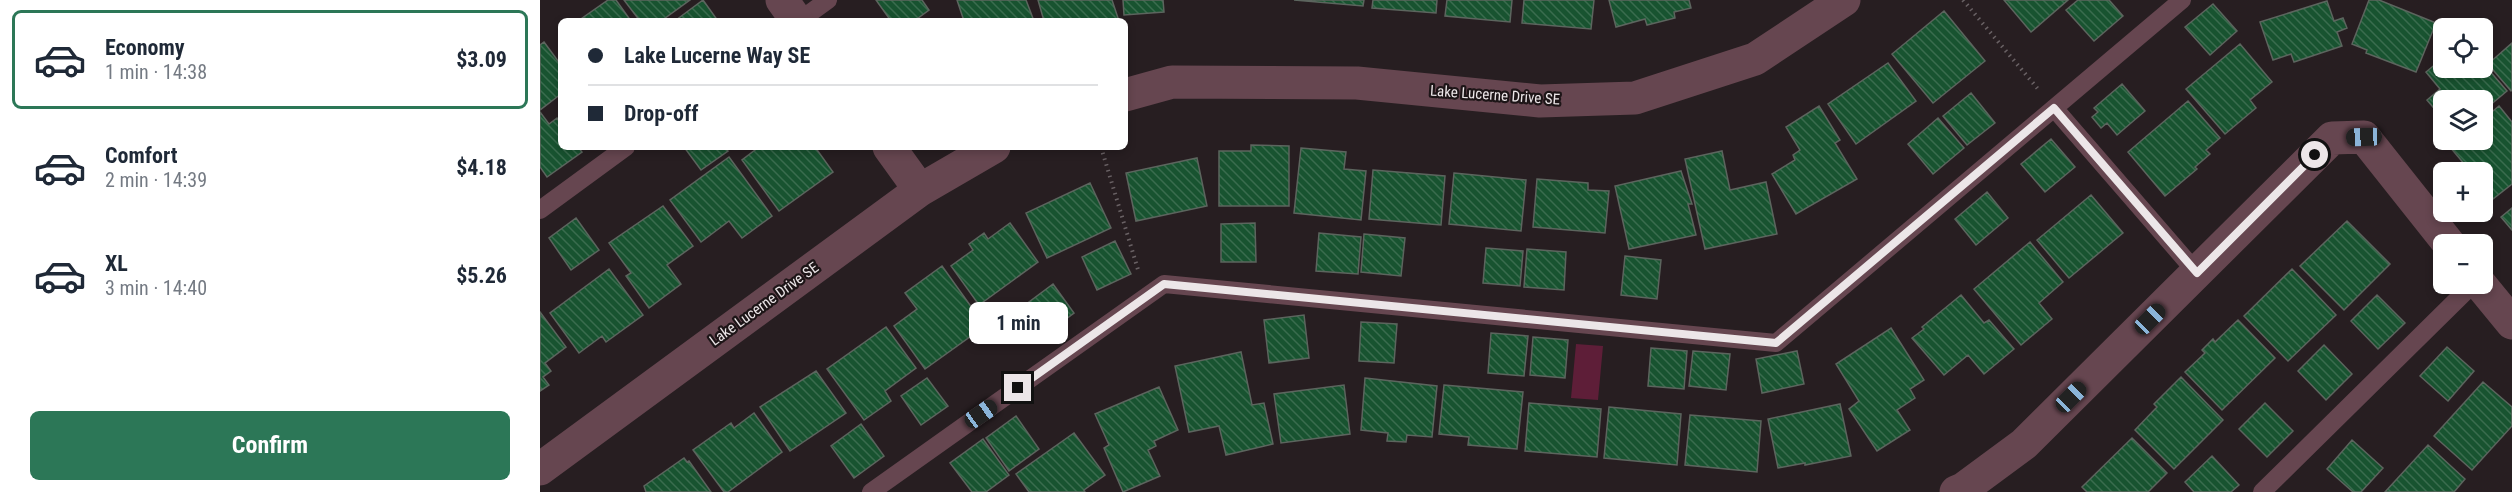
<!DOCTYPE html>
<meta charset="utf-8">
<style>
body{margin:0;font-family:"Roboto Condensed",sans-serif;background:#f2f2f3;color:#1f2937;height:100vh;display:flex;flex-direction:column;font-size:22px;white-space:nowrap}
*{box-sizing:border-box;margin:0}
p{font-size:20px;color:#747a83}
.icon{flex:none;width:33px;height:33px;fill:none;stroke:currentColor;stroke-width:2;stroke-linecap:round;stroke-linejoin:round}
.map{position:relative;flex:1;overflow:hidden}
.panel{display:flex;flex-direction:column;background:#fff;width:540px}
.panel>*{flex:none}
.top-card{position:absolute;left:18px;top:18px;width:570px;height:132px;border-radius:9px;box-shadow:0 3px 9px #0003;display:grid;align-content:center;height:132px;padding:0 30px;background:#fff}
.controls{position:absolute;left:1893px;top:18px;display:grid;gap:12px}
.controls a{display:grid;place-items:center;width:60px;height:60px;border-radius:9px;background:#fff;box-shadow:0 3px 9px #0003;font-size:30px}
.end{position:absolute;width:27px;height:27px;margin:-14px;border:8px solid #ece6e8;background:#111;box-shadow:0 0 0 3px #111}
.from{border-radius:50%}
.bubble{position:absolute;height:42px;border-radius:9px;background:#fff;box-shadow:0 3px 9px #0003;font-size:20px;font-weight:700;line-height:42px;text-align:center}
.car{position:absolute;width:18px;height:36px;margin:-18px -9px;border-radius:8px;box-shadow:0 0 4px 2px #0007;background:linear-gradient(#222 24%,#8ab4d8 0 40%,#222 0 76%,#8ab4d8 0 86%,#222 0)}
.top-card b{display:flex;align-items:center;gap:21px;height:57px;font-size:22px}
.top-card b+b{border-top:2px solid #e0e1e3}
.top-card i{width:15px;height:15px;background:#1f2937}
ul{padding:10px 0 0;list-style:none}
li{display:flex;align-items:center;gap:18px;height:99px;margin:0 12px 9px;padding:0 18px;border:3px solid transparent;border-radius:9px}
li div{flex:1}
li b{display:block;font-size:22px}
li em{font-style:normal;font-weight:700}
li.current{border-color:#2c7757}
li>.icon{width:54px;height:54px;stroke-width:1.5}
.primary-button{display:flex;gap:12px;margin-top:auto;padding:12px 30px}
.primary-button a{flex:1;height:69px;border-radius:9px;background:#2c7757;color:#fff;font-size:24px;font-weight:700;line-height:69px;text-align:center}
main{display:flex;flex:1;min-height:0}
.map>svg:first-child{display:block}
.green{fill:#5e1e38}
.building{fill:url(#building-back-hatch);stroke:#5c655e;stroke-width:1.5}
.lines{fill:none;stroke-linecap:round;stroke-linejoin:round}
.path{stroke:#696164;stroke-width:4;stroke-dasharray:1.5 4.5;stroke-linecap:butt}
.lane{stroke:#664650;stroke-width:18}
.street{stroke:#664650;stroke-width:33}
.route{stroke:#ece6e8;stroke-width:8}
.labels{text-anchor:middle;dominant-baseline:central;stroke-width:4.5;stroke-linejoin:round;paint-order:stroke}
.street-label{font-size:15px;fill:#ece6e8;stroke:#1d1517}
</style>
<main>
<section class="panel">
<ul>
<li class="current"><svg class="icon" aria-label="car" viewBox="0 0 24 24"><path d="M5 17H2v-5l4-1 3-4h7l3 4 3 1v5h-3M9 17h6M6 11h13"/><circle cx="7" cy="17" r="2"/><circle cx="17" cy="17" r="2"/></svg><div><b>Economy</b><p>1 min · 14:38</p></div><em>$3.09</em></li>
<li><svg class="icon" aria-label="car" viewBox="0 0 24 24"><path d="M5 17H2v-5l4-1 3-4h7l3 4 3 1v5h-3M9 17h6M6 11h13"/><circle cx="7" cy="17" r="2"/><circle cx="17" cy="17" r="2"/></svg><div><b>Comfort</b><p>2 min · 14:39</p></div><em>$4.18</em></li>
<li><svg class="icon" aria-label="car" viewBox="0 0 24 24"><path d="M5 17H2v-5l4-1 3-4h7l3 4 3 1v5h-3M9 17h6M6 11h13"/><circle cx="7" cy="17" r="2"/><circle cx="17" cy="17" r="2"/></svg><div><b>XL</b><p>3 min · 14:40</p></div><em>$5.26</em></li>
</ul>
<div class="primary-button"><a>Confirm</a></div>
</section>
<div class="map">
<svg width="1972" height="492" viewBox="0 0 1972 492">
<defs>
<pattern id="building-back-hatch" width="6" height="6" patternUnits="userSpaceOnUse" patternTransform="scale(1.5)"><rect width="6" height="6" fill="#185330"/><path d="M-1 5l2 2M0 0l6 6M5-1l2 2" fill="none" stroke="#3a6c4e"/></pattern>
</defs>
<rect width="100%" height="100%" fill="#271e21"/>
<!-- green -->
<path class="green" d="M1036 344 1063 346 1058 400 1031 398Z"/>
<!-- building -->
<path class="building" d="M68 0H76L91 21H38Z
M84 0H150L121 21H100Z
M163 0 178 21H137L136 20Z
M336 0H382L389 10 374 21H351Z
M417 0H486L494 21H424Z
M498 0H572L579 21H504Z
M583 0H623L624 12 584 15Z
M754 0H824L823 6Z
M833 0H897L896 13 832 8Z
M907 0H972L970 22 905 16Z
M984 0H1054L1051 29 982 23Z
M1069 0H1149L1151 8 1134 12 1135 18 1107 25 1105 19 1076 27Z
M1464 0H1528L1491 32Z
M1538 0H1569L1583 16 1554 41 1526 10Z
M1829 0H1839L1896 23 1876 72 1826 53 1827 50 1812 44Z
M1787 1 1794 21 1803 18 1807 28 1797 32 1802 46 1754 62 1751 54 1733 60 1720 22Z
M1673 4 1697 31 1670 55 1645 27Z
M1404 11 1445 61 1393 103 1352 54Z
M4 42 21 65V94L0 110V45Z
M1972 43V90L1971 91 1948 64Z
M1700 44 1732 82 1710 100 1716 108 1685 134 1646 89Z
M1904 57V68H1942V62L1967 91 1942 112V100H1904V120L1887 100 1900 89 1886 72Z
M1348 63 1376 101 1316 144 1288 104Z
M1582 84 1605 111 1577 135 1567 123 1561 128 1552 117 1558 112 1554 108Z
M1431 93 1455 123 1427 145 1403 116Z
M1648 101 1680 138 1666 150 1670 154 1655 167 1657 169 1625 196 1588 152Z
M1279 106 1300 140 1295 143 1317 179 1256 214 1232 174 1255 160 1253 155 1260 150 1246 127Z
M1959 106 1972 122V184L1953 199 1942 186V172H1931L1910 147 1919 140H1942V120Z
M0 112 9 124 17 118 21 124V147H38L42 152 7 177 0 167Z
M1398 118 1424 148 1393 174 1368 144Z
M1511 139 1535 167 1505 192 1481 164Z
M711 145 749 146V206H679V151H711Z
M144 147H185L188 151 161 170Z
M219 147H275L293 172 239 211 202 160Z
M761 148 806 152 804 169 826 171 821 220 754 213Z
M1182 151 1190 190 1226 182 1237 234 1165 249 1145 159Z
M189 157 232 216 202 238 189 221 161 242 130 200Z
M657 158 667 206 596 221 586 173Z
M833 170 905 176 901 225 829 219Z
M1141 171 1152 204H1148L1156 235 1089 249 1075 186Z
M914 173 986 180 981 231 909 224Z
M997 179 1048 183V190L1069 191 1065 233 993 227Z
M550 183 571 228 507 258 486 213Z
M1447 192 1468 218 1436 245 1415 219Z
M1551 195 1583 233 1529 278 1497 240Z
M123 206 153 246 127 265 141 284 109 308 86 276 91 273 69 243Z
M1972 208V230L1961 217Z
M36 218 59 250 31 270 9 238Z
M1807 221 1850 264 1804 310 1760 266Z
M470 223 498 262 439 305 411 266 433 250 429 244 444 233 448 239Z
M715 223 716 262H681V224Z
M779 233 821 237 818 274 776 271Z
M824 234 865 238 861 276 821 272Z
M575 241 591 274 557 290 542 257Z
M1490 242 1523 282 1499 303 1512 319 1481 345 1434 289Z
M946 248 983 251 980 286 943 283Z
M987 249 1026 252 1024 290 984 287Z
M1085 256 1121 260 1117 299 1081 295Z
M402 266 445 326 385 369 354 326 377 309 365 293Z
M69 269 103 315 66 342 62 336 39 353 10 313Z
M1752 269 1796 315 1748 361 1704 316Z
M513 284 534 313 502 337 481 308Z
M1421 295 1444 323 1449 320 1474 349 1444 374 1428 355 1404 375 1372 338 1384 329 1382 327Z
M1837 295 1865 323 1838 349 1811 321Z
M0 312 26 347 5 363 11 371 3 377 9 385 0 391Z
M764 315 769 358 729 363 724 320Z
M1698 320 1735 358 1682 410 1645 372 1665 353 1662 350 1673 339 1675 342Z
M821 322 857 324 854 363 819 361Z
M346 327 376 368 345 391 351 401 324 420 287 369Z
M1351 328 1384 380 1370 389 1375 398 1357 410 1370 430 1337 451 1309 409 1319 401 1296 364Z
M951 333 988 336 984 376 948 373Z
M993 337 1028 340 1025 378 990 375Z
M1784 345 1812 374 1786 400 1758 371Z
M1907 347 1934 371 1908 401 1880 376Z
M1111 348 1147 351 1144 389 1108 386Z
M1153 351 1190 354 1186 390 1149 386Z
M1257 351 1264 384 1222 393 1216 359Z
M701 352 712 405 724 403 733 444 686 455 679 426 649 432 635 366Z
M276 371 306 413 250 451 220 407Z
M1641 377 1683 420 1634 469 1595 430 1617 407 1614 404Z
M387 378 408 406 381 425 361 396Z
M825 378 897 386 892 437 867 435 866 442 847 441 848 433 821 430Z
M1943 382 1972 407V426L1932 470 1894 436Z
M804 385 810 434 741 443 734 394Z
M904 385 983 392 977 449 928 445 929 437 899 434Z
M619 387 638 430 614 441 616 446 608 450 620 476 583 492 564 448 569 445 555 414Z
M989 403 1061 409 1057 457 985 451Z
M1725 403 1753 431 1727 457 1699 429Z
M1300 404 1311 456 1265 465V463L1238 468 1228 419Z
M1069 407 1141 414 1137 465 1064 458Z
M214 413 242 452 188 492H184L153 450 191 423 194 428Z
M1150 415 1221 421 1217 472 1145 465Z
M476 416 499 449 469 471 446 438Z
M321 424 344 456 314 478 291 446Z
M534 433 565 475 544 490 545 492H489L476 474Z
M1592 438 1627 473 1608 492H1547L1542 487Z
M443 439 469 475 446 492H432L410 463Z
M1812 440 1843 468 1821 492H1813L1787 469Z
M1888 445 1925 479 1914 492H1845Z
M1672 456 1699 485 1691 492H1654L1645 482Z
M144 458 147 462 149 461 171 492H106L104 486Z"/>
<g class="lines">
<!-- path -->
<path class="path" d="M1423 0 1498 89
M561 147 599 273"/>
<!-- lane -->
<path class="lane" d="M259 21 288 0
M1514 108 1657 273
M0 210 86 147
M331 492 624 284 1236 343 1642 0
M1722 492 1933 284"/>
<!-- street -->
<path class="street" d="M242 0 257 21
M585 95 632 82 817 83 1000 101 1095 98 1215 59 1304 0
M349 147 380 190
M1940 284 1972 323
M0 469 380 190 454 147
M1416 492 1423 489 1484 444 1792 138 1824 137 1909 244"/>
</g>
<g class="lines">
<!-- route -->
<path class="route" d="M478 388 624 284 1236 343 1514 108 1657 273 1775 155"/>
</g>
<g class="labels">
<!-- street labels -->
<g class="street-label">
<text transform="translate(955 95) rotate(4)">Lake Lucerne Drive SE</text>
<text transform="translate(224 304) rotate(-36)">Lake Lucerne Drive SE</text>
</g>
</g>
</svg>
<div class="controls">
<a><svg class="icon" aria-label="locate" viewBox="0 0 24 24"><circle cx="12" cy="12" r="6"/><path d="M12 2v4M12 18v4M2 12h4M18 12h4"/></svg></a>
<a><svg class="icon" aria-label="layers" viewBox="0 0 24 24"><path d="M12 4l9 5-9 5-9-5zM3 14l9 5 9-5"/></svg></a>
<a>+</a>
<a>−</a>
</div>
<i class="end from" style="left:1775px;top:155px"></i>
<i class="end" style="left:478px;top:388px"></i>
<div class="bubble" style="left:429px;top:302px;width:99px">1 min</div>
<i class="car" style="left:1824px;top:137px;rotate:268deg"></i>
<i class="car" style="left:1610px;top:319px;rotate:45deg"></i>
<i class="car" style="left:1531px;top:397px;rotate:45deg"></i>
<i class="car" style="left:441px;top:414px;rotate:55deg"></i>
<div class="top-card">
<b><i class="from"></i>Lake Lucerne Way SE</b>
<b><i></i>Drop-off</b>
</div>
</div>
</main>
